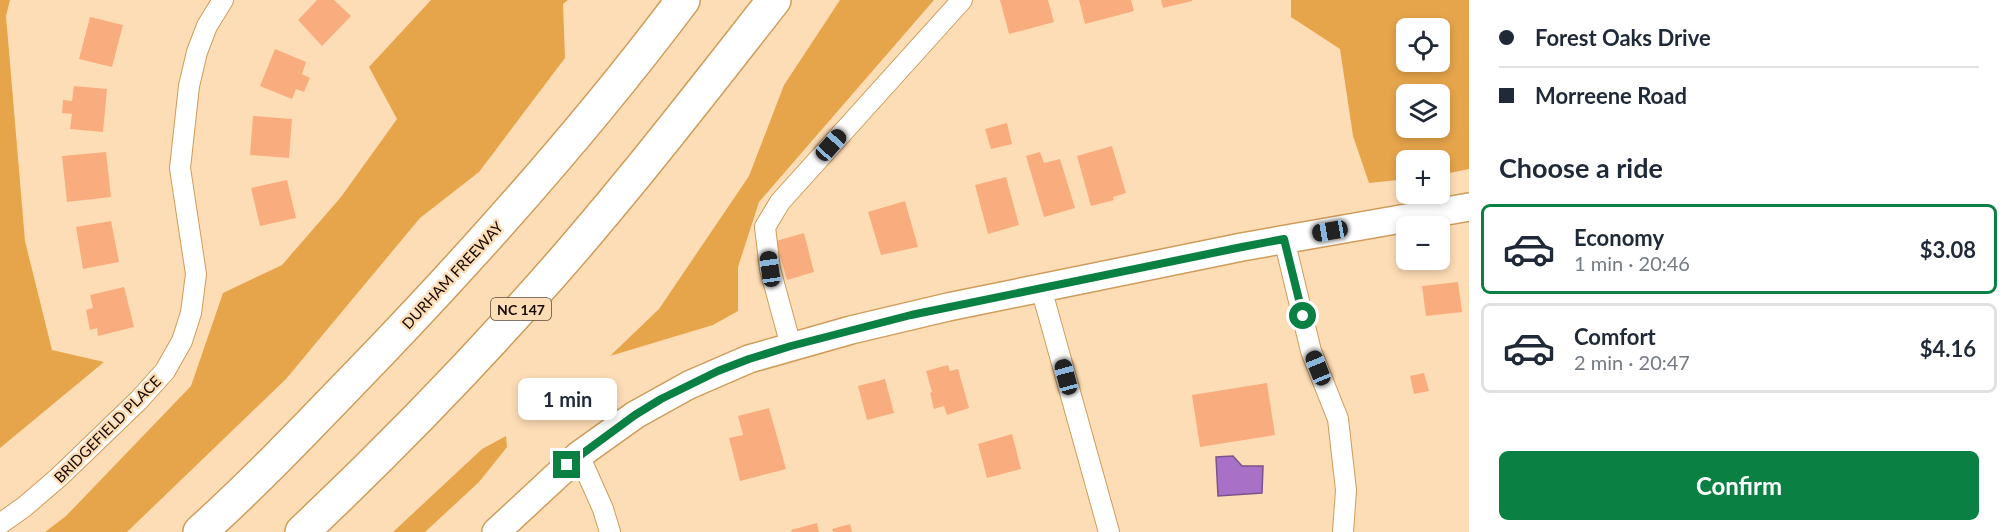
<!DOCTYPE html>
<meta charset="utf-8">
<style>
body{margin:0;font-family:Lato,sans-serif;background:#f6f6f7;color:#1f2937;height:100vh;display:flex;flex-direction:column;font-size:22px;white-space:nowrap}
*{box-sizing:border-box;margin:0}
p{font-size:20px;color:#747a83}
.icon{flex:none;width:33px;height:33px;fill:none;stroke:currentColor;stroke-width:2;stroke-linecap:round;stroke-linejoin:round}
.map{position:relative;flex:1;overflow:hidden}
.sheet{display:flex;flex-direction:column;background:#fff;width:540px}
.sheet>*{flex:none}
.hud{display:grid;align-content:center;height:132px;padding:0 30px;background:#fff}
.controls{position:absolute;left:1396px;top:18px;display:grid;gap:12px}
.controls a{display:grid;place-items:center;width:54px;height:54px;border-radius:9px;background:#fff;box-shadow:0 3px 9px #0003;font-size:30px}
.end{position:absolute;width:27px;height:27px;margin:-14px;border:8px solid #0b8043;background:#fff;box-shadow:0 0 0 3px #fff}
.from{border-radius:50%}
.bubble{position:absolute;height:42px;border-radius:9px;background:#fff;box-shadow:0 3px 9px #0003;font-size:20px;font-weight:700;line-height:42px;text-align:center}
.car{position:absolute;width:18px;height:36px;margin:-18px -9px;border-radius:8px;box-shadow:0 0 4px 2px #0007;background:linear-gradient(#222 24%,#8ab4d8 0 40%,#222 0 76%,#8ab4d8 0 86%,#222 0)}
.hud b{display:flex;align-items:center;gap:21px;height:57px;font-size:22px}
.hud b+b{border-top:2px solid #e0e1e3}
.hud i{width:15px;height:15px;background:#1f2937}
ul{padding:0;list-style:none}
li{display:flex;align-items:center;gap:18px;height:90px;margin:0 12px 9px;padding:0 18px;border:3px solid #e0e1e3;border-radius:9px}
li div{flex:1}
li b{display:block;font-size:22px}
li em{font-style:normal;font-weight:700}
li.active{border-color:#0b8043}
li>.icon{width:54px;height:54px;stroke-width:1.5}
h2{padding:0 30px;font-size:27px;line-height:72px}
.cta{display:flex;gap:12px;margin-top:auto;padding:12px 30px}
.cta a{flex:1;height:69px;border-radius:9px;background:#0b8043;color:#fff;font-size:24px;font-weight:700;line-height:69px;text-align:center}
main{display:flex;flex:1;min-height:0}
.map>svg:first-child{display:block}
.green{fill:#e7a54b;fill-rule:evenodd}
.water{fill:#a871c7;stroke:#7c528b;stroke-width:1.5}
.building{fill:#f9ad7f}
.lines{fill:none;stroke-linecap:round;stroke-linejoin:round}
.street-casing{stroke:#cf9c5a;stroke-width:22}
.secondary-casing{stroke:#cf9c5a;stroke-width:30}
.highway-casing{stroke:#cf9c5a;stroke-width:36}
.street{stroke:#fff;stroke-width:20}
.secondary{stroke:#fff;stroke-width:27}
.highway{stroke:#fff;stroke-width:33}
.route{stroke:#0b8043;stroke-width:8}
.labels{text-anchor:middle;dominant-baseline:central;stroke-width:5;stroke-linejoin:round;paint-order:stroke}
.shield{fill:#fdddb6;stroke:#5b4837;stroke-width:1.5}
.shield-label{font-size:14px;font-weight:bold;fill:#160800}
.street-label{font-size:15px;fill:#160800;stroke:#fdddb6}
</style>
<main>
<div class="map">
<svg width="1469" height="532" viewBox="0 0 1469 532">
<rect width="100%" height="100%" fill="#fdddb6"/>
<!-- green -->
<path class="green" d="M0 0H10L6 16 25 241 52 350 104 362 0 448Z
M431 0H568L563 4 565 58 479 172 420 218 286 379 127 532H45L66 516 191 386 223 293 282 265 341 197 397 119 369 67Z
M840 0H934L759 202 738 267V311L713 325 610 356 659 309 749 176 784 85Z
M1291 0H1469V169L1440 175V160H1407V179L1369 183 1353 136 1340 49 1291 17ZM1440 28V62H1407V28ZM1440 94V128H1407V94Z
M506 436 507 447 479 482 425 532H393L482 449Z"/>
<!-- water -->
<path class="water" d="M1233 456 1242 466H1263L1262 493 1218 496 1216 457Z"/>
<!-- building -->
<path class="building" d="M317 0H334L351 16 322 46 298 20Z
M1000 0H1048L1054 22 1009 34Z
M1079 0H1131L1134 11 1085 24Z
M1161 0H1192V1L1163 8Z
M90 17 123 25 112 67 79 59Z
M275 49 306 62 302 74 310 78 304 92 296 89 292 99 260 86Z
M74 86 107 89 103 132 70 129 72 114 62 113 63 100 72 101Z
M253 116 292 119 289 158 250 155Z
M1007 123 1012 144 991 149 985 129Z
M1112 146 1126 193 1113 197 1114 200 1091 206 1077 156Z
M106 152 111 197 67 202 62 156Z
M1040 152 1044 163 1060 159 1075 208 1044 217 1026 156Z
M1006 177 1019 225 988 234 975 185Z
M287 180 296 218 260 226 251 188Z
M905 201 918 247 881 255 868 212Z
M111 221 119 262 83 269 76 227Z
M804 233 814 272 787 280 776 241Z
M1458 282 1462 312 1426 316 1422 286Z
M124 287 134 327 98 336 97 328 90 330 86 310 93 308 90 295Z
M948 365 950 371 958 369 969 408 947 415 944 406 934 409 930 393 932 392 926 371Z
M1424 373 1429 391 1414 394 1410 376Z
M885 379 894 413 867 420 858 386Z
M1267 383 1275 435 1200 447 1192 395Z
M769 408 786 469 740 481 729 438 743 435 738 416Z
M1012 434 1021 469 987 478 978 444Z
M817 523 819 532H792L791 530Z
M850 524 852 532H833L832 529Z"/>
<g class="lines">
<defs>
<path id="street" d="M1284 239 1311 351 1338 419 1346 490 1343 532
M1041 288 1109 532
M791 346 770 269 765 227 780 202 962 0
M579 455 603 509 610 532
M0 524 24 507 59 477 139 400 165 371 182 341 191 313 196 274 180 168 189 86 197 52 207 26 223 0"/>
<path id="secondary" d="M496 532 579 455 635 415 689 385 749 359 851 330 948 307 1242 247 1469 207"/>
<path id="highway" d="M200 532C263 475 321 413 380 352 487 240 590 124 683 0
M302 532C375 463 447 390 515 315 607 215 690 107 774 0"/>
</defs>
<!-- street casing -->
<use href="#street" class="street-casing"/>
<!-- secondary casing -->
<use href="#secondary" class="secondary-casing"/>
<!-- highway casing -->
<use href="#highway" class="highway-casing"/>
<!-- street -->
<use href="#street" class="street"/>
<!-- secondary -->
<use href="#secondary" class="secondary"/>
<!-- highway -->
<use href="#highway" class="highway"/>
</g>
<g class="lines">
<!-- route -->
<path class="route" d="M567 465 635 415 661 399 718 371 749 359 791 346 911 315 1242 247 1284 239 1303 316"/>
</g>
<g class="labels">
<!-- shield labels -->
<rect class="shield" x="491" y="298" width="60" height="22" rx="4.5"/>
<g class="shield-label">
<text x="521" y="309">NC 147</text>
</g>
<!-- street labels -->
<g class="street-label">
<text transform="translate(452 275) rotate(-47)">DURHAM FREEWAY</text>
<text transform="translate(107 429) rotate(-45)">BRIDGEFIELD PLACE</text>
</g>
</g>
</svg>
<div class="controls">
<a><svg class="icon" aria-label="locate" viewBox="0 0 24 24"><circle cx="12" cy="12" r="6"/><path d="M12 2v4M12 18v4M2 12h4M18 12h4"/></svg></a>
<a><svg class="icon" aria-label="layers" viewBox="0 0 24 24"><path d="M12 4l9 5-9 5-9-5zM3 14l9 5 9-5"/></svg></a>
<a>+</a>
<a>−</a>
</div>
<i class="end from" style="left:1303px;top:316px"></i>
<i class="end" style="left:567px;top:465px"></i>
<div class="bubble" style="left:518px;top:378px;width:99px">1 min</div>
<i class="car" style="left:831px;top:145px;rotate:42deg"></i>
<i class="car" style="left:1330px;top:231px;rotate:260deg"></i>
<i class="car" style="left:770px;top:269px;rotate:352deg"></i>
<i class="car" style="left:1318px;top:368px;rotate:338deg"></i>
<i class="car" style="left:1066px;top:377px;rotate:345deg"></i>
</div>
<section class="sheet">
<div class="hud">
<b><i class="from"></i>Forest Oaks Drive</b>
<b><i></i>Morreene Road</b>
</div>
<h2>Choose a ride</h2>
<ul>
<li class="active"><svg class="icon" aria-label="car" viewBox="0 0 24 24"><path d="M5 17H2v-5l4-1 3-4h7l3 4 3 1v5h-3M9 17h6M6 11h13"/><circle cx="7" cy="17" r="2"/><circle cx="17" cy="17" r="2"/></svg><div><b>Economy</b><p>1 min · 20:46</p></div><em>$3.08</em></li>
<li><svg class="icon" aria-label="car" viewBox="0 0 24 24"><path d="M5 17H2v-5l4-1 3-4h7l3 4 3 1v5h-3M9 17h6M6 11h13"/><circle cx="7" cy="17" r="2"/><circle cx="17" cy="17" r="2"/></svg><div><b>Comfort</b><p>2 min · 20:47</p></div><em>$4.16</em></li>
</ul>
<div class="cta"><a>Confirm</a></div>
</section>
</main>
